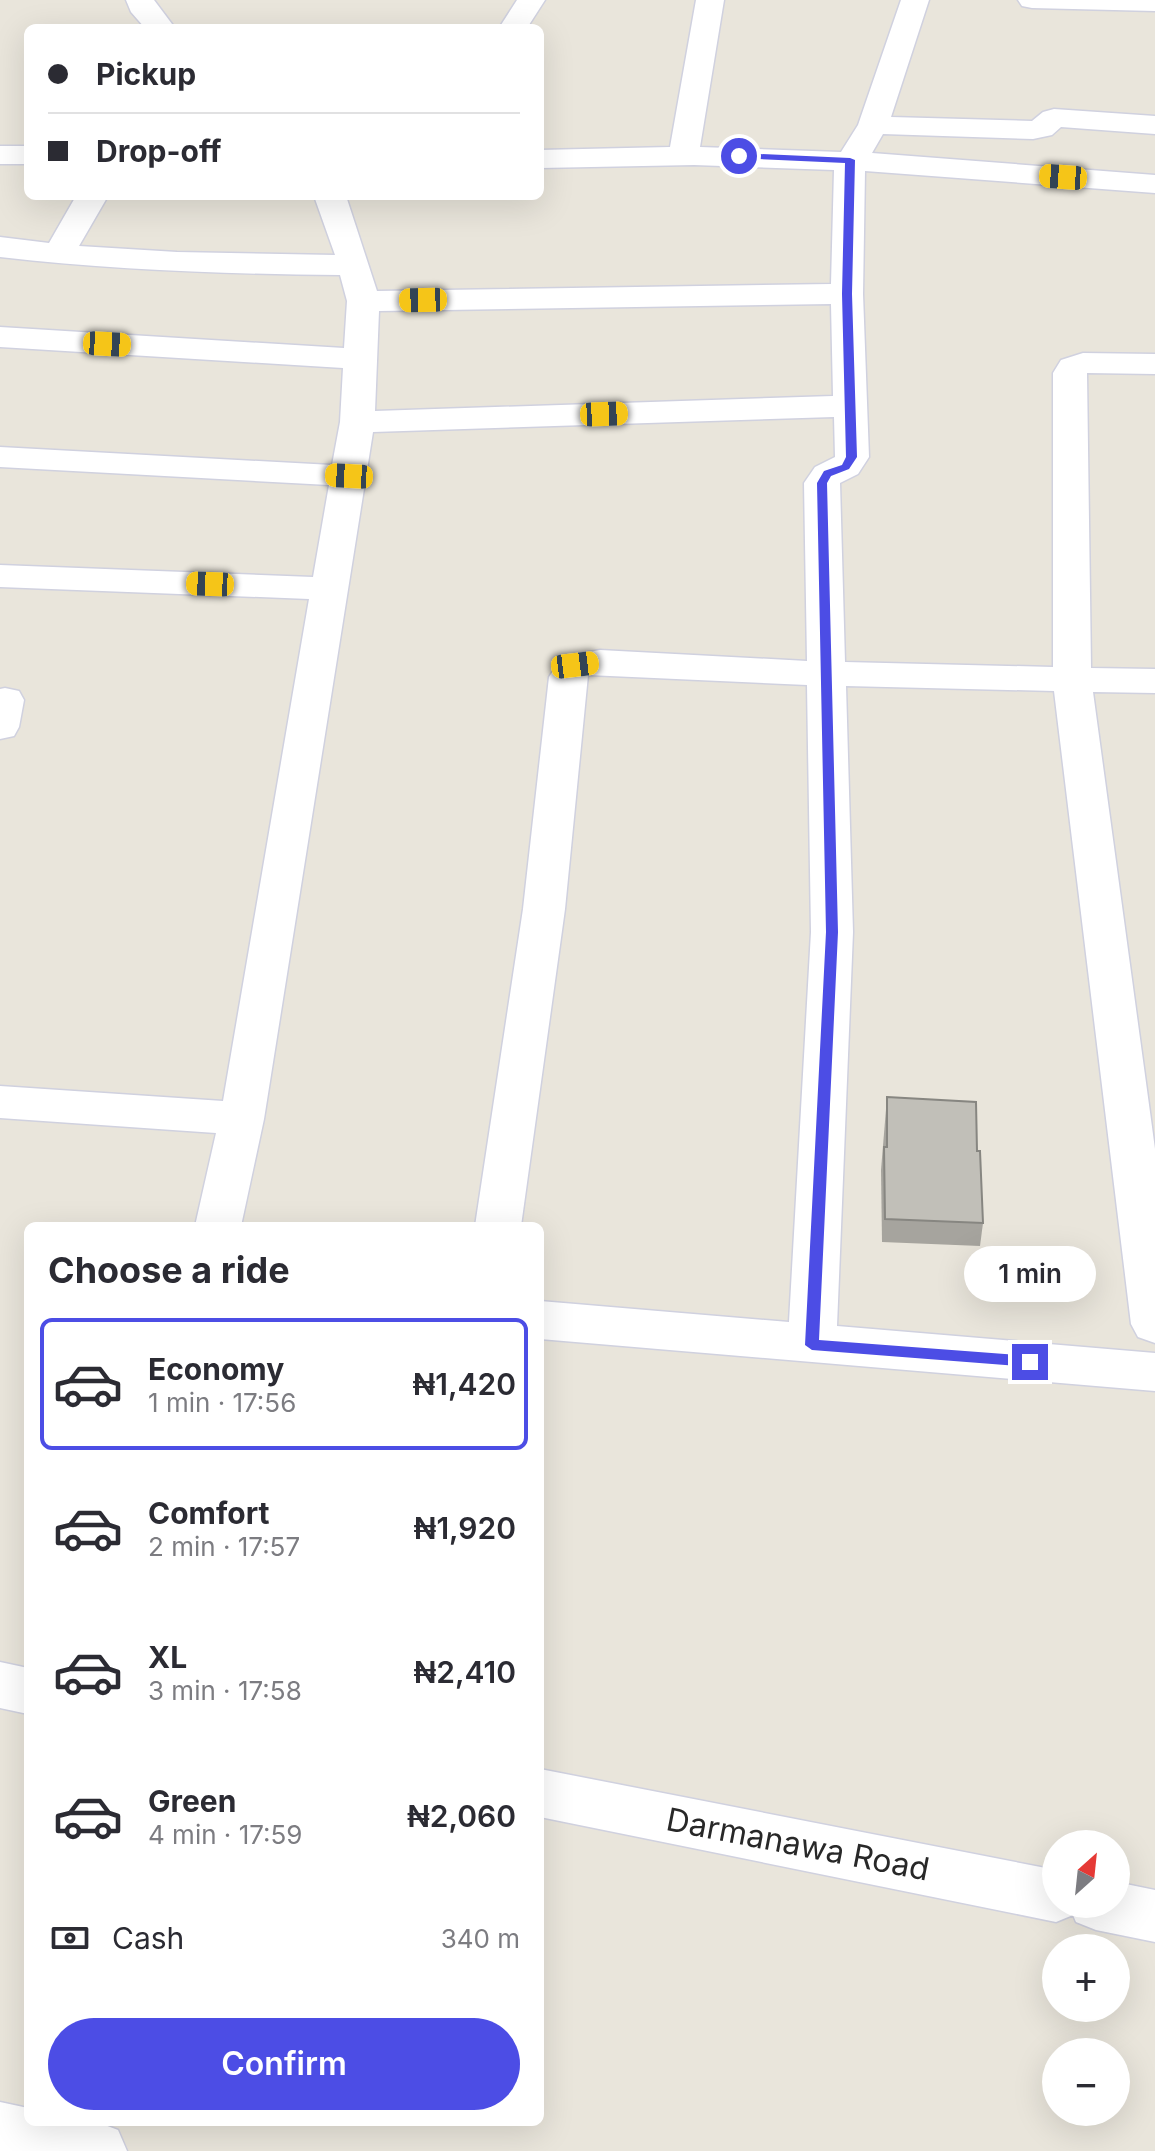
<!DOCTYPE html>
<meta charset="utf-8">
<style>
body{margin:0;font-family:Inter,sans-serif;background:#f7f7f7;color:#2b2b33;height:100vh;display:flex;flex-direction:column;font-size:30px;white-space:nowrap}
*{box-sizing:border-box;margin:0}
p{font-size:26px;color:#7c7c81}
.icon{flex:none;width:44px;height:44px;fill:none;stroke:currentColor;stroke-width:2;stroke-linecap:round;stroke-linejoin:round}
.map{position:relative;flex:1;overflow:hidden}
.drawer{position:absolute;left:24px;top:1222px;width:520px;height:904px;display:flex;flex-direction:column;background:#fff;border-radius:12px;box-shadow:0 8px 32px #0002}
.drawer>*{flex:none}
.top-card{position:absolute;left:24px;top:24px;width:520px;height:176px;border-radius:12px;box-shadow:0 8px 32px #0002;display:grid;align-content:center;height:176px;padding:0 24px;background:#fff}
.needle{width:52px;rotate:27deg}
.buttons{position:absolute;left:1042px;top:1830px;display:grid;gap:16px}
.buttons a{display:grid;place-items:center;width:88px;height:88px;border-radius:50%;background:#fff;box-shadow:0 8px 32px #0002;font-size:40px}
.end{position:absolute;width:36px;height:36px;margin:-18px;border:10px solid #4c4de5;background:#fff;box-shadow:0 0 0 4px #fff}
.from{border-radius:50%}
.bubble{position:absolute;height:56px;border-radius:28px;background:#fff;box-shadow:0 8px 32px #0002;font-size:26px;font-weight:600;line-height:56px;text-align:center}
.car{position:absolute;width:24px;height:48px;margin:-24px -12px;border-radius:10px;box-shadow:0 0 6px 2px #0007;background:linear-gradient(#f5c518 24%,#345 0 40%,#f5c518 0 76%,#345 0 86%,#f5c518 0)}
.top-card b{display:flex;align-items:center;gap:28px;height:76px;font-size:30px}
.top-card b+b{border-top:2px solid #e1e1e2}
.top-card i{width:20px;height:20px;background:#2b2b33}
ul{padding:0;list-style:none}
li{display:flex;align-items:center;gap:24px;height:132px;margin:0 16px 12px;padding:0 8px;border:4px solid transparent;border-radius:12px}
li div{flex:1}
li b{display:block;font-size:30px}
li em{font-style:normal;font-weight:600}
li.selected{border-color:#4c4de5}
li>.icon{width:72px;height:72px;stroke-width:1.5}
h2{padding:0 24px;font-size:36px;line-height:96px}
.pay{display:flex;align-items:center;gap:20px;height:88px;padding:0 24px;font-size:30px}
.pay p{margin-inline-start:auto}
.action{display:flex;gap:16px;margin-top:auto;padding:16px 24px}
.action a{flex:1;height:92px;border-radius:48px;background:#4c4de5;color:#fff;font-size:32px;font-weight:600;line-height:92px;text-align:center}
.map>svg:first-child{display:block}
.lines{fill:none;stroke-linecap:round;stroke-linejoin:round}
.minor-casing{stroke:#d0d1df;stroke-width:3}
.minor{fill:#fff;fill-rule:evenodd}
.wall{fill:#a6a49e}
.building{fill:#c1bfb8;stroke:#878681;stroke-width:2}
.route{fill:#4c4de5}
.labels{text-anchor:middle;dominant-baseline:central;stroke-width:6;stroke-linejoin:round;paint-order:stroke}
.near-street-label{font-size:32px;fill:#282828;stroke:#fff}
</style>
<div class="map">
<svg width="1155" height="2151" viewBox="0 0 1155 2151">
<rect width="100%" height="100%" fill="#e9e5db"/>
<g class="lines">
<defs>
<path id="minor" d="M126 0H154L175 28H145L131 12Z
M517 0H545L527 28H499Z
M696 0H724L700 147 841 152 858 125 901 0H929L891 117 1032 121 1043 112 1054 109 1155 116V134L1061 127 1052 135 1033 139 883 134 872 153 1155 175V193L865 171 863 294 869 457 858 474 840 483 845 662 1053 667V373L1061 360 1083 353 1155 354V374L1087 373 1091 668 1155 669V693L1093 692 1155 1149V1343L1138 1337 1131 1324 1054 691 846 686 853 932 837 1326 1155 1353V1391L540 1339V1301L789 1322 811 932 807 685 588 675 565 909 521 1226H475L523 909 549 677 562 657 600 650 807 661 804 483 815 467 835 457 834 417 373 432 264 1119 241 1226H195L216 1133 0 1118V1086L223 1101 309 599 0 587V565L313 577 329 485 0 467V447L332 465 340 422 343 368 0 347V327L344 348 347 301 340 275C226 274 113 270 0 257V237L49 243 76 196H108L79 246 177 252 335 255 314 196H346L377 291 831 284 834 170 694 165 540 168V150L670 147ZM831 304 833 396 375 411 379 311Z
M1018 0H1155V11L1032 8 1022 6Z
M0 146H28V164H0Z
M5 688 19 691 24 700 19 727 14 736 0 739V689Z
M0 1662 28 1668V1714L0 1708Z
M540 1769 1056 1870V1904H1116V1882L1155 1890V1942L1096 1930 1076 1922 1073 1915 1056 1922 540 1817Z
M0 2102 28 2108V2122H97L118 2130 127 2151H0Z"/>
</defs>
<!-- minor casing -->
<use href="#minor" class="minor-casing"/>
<!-- minor -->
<use href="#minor" class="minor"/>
</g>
<!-- wall -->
<path class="wall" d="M887 1097 977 1151 983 1223 980 1246 882 1242 881 1170Z"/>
<!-- building -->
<path class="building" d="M887 1097 976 1102 977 1151H980L983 1223 885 1219 884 1147H887Z"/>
<!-- route -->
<path class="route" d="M739 153 850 158 855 160 852 294 857 457 849 469 831 476 827 483 838 932 819 1340 1030 1356 1037 1362 1030 1367 812 1350 805 1345 826 932 817 483 824 471 842 465 846 457 842 294 845 163 736 158Z"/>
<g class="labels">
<!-- near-street labels -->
<g class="near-street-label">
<text transform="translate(798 1844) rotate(11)">Darmanawa Road</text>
</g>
</g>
</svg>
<div class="buttons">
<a><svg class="needle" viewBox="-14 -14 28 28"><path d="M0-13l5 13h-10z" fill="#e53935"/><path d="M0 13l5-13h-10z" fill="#7c7c81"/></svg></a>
<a>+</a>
<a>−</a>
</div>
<i class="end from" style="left:739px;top:156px"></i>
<i class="end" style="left:1030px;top:1362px"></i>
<div class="bubble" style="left:964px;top:1246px;width:132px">1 min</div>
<i class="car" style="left:1063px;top:177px;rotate:274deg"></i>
<i class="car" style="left:423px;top:300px;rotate:269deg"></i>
<i class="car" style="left:107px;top:344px;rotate:93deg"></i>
<i class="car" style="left:604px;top:414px;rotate:88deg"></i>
<i class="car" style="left:349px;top:476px;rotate:273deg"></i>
<i class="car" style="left:210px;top:584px;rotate:272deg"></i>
<i class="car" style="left:575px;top:665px;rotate:83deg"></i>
<div class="top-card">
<b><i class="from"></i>Pickup</b>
<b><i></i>Drop-off</b>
</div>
<section class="drawer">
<h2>Choose a ride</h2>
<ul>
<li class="selected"><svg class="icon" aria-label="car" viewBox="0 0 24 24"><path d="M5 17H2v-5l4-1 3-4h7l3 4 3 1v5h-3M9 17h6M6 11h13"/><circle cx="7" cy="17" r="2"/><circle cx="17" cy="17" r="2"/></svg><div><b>Economy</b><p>1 min · 17:56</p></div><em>₦1,420</em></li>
<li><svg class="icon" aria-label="car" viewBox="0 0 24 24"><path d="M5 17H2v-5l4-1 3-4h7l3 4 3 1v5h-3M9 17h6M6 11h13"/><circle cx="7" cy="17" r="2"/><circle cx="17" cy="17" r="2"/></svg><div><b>Comfort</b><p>2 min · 17:57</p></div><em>₦1,920</em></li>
<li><svg class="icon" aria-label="car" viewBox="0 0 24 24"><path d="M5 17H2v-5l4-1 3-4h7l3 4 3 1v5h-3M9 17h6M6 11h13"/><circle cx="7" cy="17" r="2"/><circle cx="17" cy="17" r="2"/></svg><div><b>XL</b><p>3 min · 17:58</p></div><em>₦2,410</em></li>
<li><svg class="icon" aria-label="car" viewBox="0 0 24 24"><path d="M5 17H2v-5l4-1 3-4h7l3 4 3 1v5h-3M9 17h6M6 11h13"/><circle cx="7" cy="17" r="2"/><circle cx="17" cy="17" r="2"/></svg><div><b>Green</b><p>4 min · 17:59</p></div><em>₦2,060</em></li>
</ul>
<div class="pay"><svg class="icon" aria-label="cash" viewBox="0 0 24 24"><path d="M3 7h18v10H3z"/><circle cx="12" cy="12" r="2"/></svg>Cash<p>340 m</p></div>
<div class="action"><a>Confirm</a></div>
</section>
</div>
